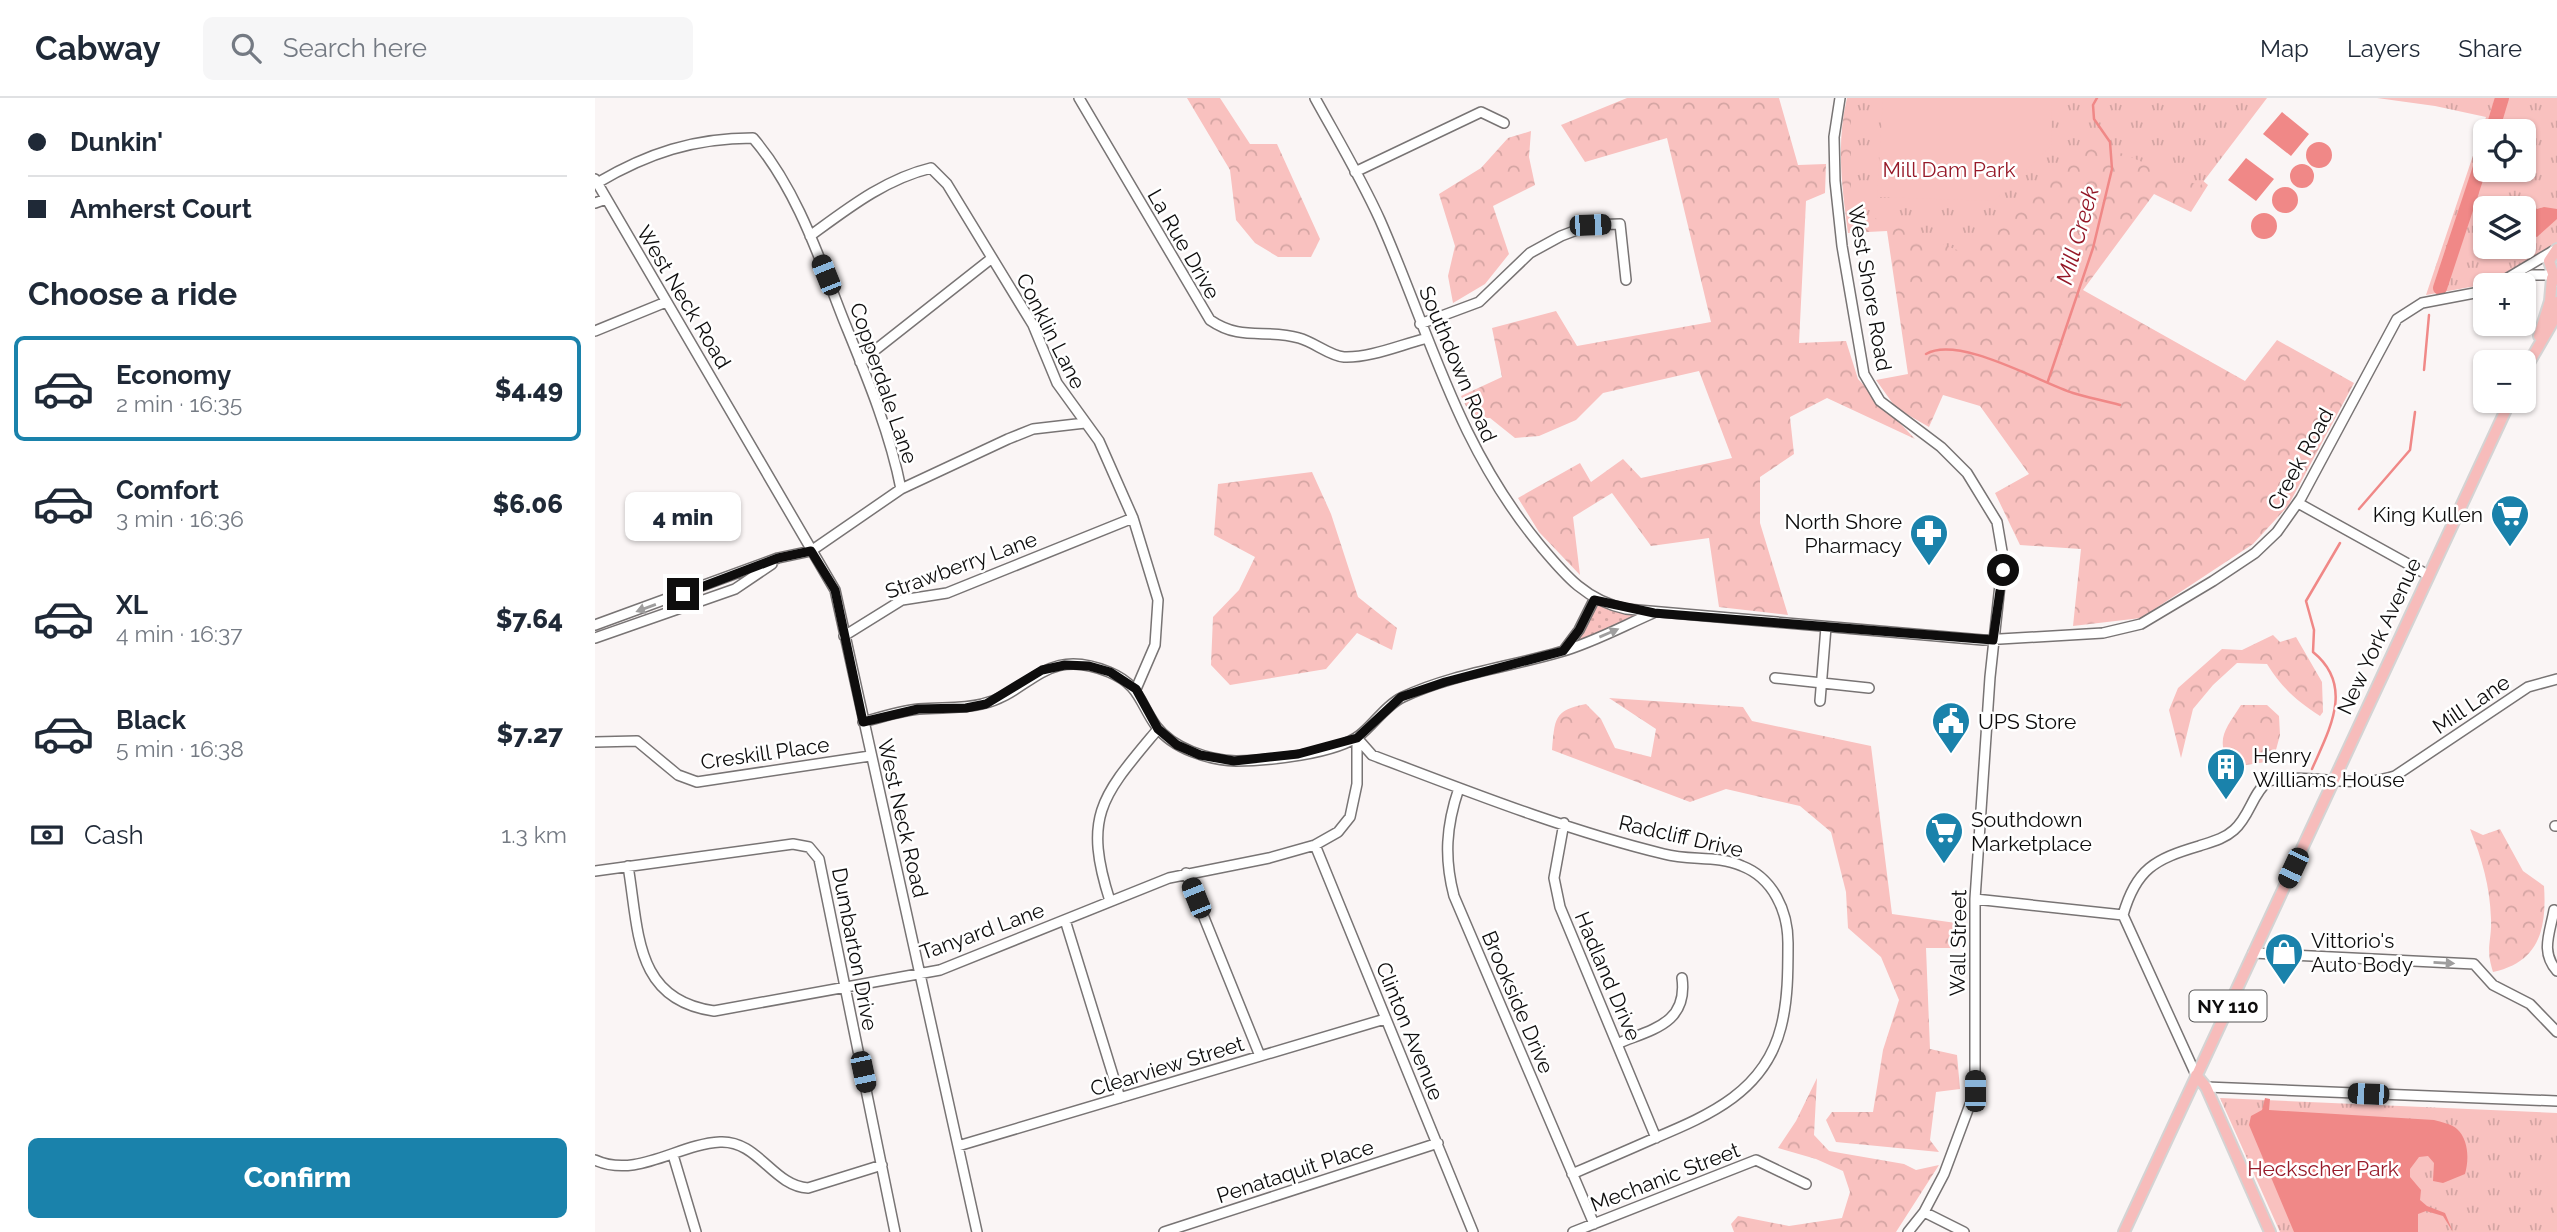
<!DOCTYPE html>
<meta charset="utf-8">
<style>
body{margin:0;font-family:Raleway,sans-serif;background:#f6f6f7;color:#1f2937;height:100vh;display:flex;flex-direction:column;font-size:26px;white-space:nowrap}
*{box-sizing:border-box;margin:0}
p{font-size:23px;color:#747a83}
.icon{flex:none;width:38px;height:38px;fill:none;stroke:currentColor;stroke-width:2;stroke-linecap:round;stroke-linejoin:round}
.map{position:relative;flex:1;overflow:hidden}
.details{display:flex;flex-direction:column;background:#fff;width:595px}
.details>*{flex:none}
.guide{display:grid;align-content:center;height:154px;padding:0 28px;background:#fff}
.fabs{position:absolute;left:1878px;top:21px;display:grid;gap:14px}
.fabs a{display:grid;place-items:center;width:63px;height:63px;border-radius:10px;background:#fff;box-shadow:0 2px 5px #0004;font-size:35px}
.end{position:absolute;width:32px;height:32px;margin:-16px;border:9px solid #0e0d0d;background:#fff;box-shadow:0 0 0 4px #fff}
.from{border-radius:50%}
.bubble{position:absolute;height:49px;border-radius:10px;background:#fff;box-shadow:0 2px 5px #0004;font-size:23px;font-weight:800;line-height:49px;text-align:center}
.car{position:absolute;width:21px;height:42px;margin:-21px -10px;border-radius:9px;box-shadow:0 0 5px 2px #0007;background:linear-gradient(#222 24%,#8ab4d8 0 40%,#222 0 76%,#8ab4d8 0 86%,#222 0)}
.guide b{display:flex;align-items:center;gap:24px;height:66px;font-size:26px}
.guide b+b{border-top:2px solid #e0e1e3}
.guide i{width:18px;height:18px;background:#1f2937}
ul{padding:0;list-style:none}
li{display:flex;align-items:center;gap:21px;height:105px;margin:0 14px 10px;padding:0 14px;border:4px solid transparent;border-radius:10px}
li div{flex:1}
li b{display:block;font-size:26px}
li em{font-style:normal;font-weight:800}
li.active{border-color:#1a82ab}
li>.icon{width:63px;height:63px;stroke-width:1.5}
h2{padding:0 28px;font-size:32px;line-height:84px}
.pay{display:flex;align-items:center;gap:18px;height:77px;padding:0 28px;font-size:26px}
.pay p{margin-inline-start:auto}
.cta{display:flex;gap:14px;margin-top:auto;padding:14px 28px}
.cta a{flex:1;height:80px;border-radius:10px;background:#1a82ab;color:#fff;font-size:28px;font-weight:800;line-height:80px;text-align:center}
header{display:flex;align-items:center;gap:42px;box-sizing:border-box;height:98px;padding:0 35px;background:#fff;border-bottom:2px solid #e0e1e3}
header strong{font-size:33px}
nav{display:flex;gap:38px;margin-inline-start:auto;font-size:24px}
.search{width:490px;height:63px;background:#f6f6f7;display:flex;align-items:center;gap:18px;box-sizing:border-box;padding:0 24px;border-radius:10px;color:#747a83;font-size:26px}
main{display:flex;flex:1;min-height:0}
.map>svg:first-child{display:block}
.grass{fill:url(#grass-dots)}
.forest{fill:url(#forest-crowns)}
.park{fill:url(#park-tufts);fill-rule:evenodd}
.garden{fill:#f9c1bf}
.water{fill:#f08887}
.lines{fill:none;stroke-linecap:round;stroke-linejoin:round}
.stream{stroke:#f08887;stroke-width:2.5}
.river{stroke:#f08887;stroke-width:14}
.minor-casing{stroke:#787474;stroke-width:12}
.major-casing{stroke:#d4d3d3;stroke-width:14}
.minor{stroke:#fff;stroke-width:9}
.major{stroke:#f7bcbb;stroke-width:10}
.oneway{fill:#9f9e9e}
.route{stroke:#0e0d0d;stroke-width:9}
.labels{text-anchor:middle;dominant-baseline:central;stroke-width:5;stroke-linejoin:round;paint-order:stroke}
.shield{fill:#fff;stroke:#565656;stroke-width:2}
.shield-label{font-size:19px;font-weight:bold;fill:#0e0d0d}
.park-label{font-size:21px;fill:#961a29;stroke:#fff}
.street-label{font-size:21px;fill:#0e0d0d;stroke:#fff}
.poi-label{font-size:21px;fill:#0e0d0d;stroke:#fff;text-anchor:start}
.water-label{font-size:23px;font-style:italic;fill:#941727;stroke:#fff}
</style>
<header>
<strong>Cabway</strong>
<div class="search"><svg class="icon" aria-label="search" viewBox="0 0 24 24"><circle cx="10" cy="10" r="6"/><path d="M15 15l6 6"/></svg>Search here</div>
<nav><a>Map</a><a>Layers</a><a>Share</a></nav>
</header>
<main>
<section class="details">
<div class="guide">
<b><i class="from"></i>Dunkin'</b>
<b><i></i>Amherst Court</b>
</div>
<h2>Choose a ride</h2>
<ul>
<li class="active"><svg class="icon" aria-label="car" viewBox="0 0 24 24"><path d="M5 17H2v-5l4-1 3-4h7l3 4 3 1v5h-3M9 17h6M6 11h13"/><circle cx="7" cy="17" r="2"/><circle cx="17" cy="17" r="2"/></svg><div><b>Economy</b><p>2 min · 16:35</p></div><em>$4.49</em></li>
<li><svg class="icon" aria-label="car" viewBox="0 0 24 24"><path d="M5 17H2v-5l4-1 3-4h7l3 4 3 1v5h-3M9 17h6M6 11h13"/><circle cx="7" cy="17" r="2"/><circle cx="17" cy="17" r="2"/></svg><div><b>Comfort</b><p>3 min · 16:36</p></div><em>$6.06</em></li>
<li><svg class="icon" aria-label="car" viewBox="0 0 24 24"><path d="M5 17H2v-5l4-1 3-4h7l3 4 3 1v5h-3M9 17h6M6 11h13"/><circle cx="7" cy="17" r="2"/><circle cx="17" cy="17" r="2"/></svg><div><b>XL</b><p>4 min · 16:37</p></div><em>$7.64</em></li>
<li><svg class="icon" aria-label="car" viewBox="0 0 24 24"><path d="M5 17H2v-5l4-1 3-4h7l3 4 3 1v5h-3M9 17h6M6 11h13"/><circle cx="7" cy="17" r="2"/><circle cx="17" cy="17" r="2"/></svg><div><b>Black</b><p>5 min · 16:38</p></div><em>$7.27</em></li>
</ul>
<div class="pay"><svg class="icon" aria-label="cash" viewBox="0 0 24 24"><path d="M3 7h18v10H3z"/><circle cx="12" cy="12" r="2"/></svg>Cash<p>1.3 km</p></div>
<div class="cta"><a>Confirm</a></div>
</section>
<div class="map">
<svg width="1962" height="1134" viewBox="0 0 1962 1134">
<defs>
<pattern id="grass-dots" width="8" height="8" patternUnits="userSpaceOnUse" patternTransform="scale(1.75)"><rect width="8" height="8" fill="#f9c1bf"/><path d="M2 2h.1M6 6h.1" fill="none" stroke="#d4a5a3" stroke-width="1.8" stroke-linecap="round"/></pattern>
<pattern id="forest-crowns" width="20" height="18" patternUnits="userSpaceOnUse" patternTransform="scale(1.75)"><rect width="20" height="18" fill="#f9c1bf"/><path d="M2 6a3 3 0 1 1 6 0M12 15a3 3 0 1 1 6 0" fill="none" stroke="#d4a5a3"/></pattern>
<pattern id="park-tufts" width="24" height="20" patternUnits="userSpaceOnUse" patternTransform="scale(1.75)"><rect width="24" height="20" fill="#f9c1bf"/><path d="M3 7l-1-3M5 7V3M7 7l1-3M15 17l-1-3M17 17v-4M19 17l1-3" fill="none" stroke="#d4a5a3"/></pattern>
</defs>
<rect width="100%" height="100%" fill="#faf5f5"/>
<!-- grass -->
<path class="grass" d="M1002 506 1050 517 976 548Z"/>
<!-- forest -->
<path class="forest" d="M592 0H625L655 46H682L725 141 716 159H683L660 145 641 122 635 72Z
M1032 0H1184L1203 67 1231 66 1230 95 1211 103 1204 245 1251 243 1263 281 1320 341 1232 300 1195 319 1199 356 1165 379V425L1193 517 1124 509 1114 440 1056 448 1017 395 978 419 985 477 944 434 923 400 985 365 996 384 1028 361 1046 380 1137 360 1104 273 1008 295 981 322 944 338 920 340 895 320H877L866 298 907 279 897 230 961 213 982 248 1116 224 1072 40 990 64 966 27Z
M1252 0H1273L1486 39 1528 16 1613 87 1596 114 1559 96 1488 192 1650 283 1682 242 1759 285 1693 408 1658 446 1546 520 1478 528 1486 451 1425 447 1400 395 1434 376 1385 308 1348 297 1334 329 1301 310 1281 282 1313 276 1292 133 1253 135C1247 90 1241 45 1252 0Z
M936 33 934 59 940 87 898 108 914 156 890 186 858 205 853 178 860 148 844 96 886 70 913 40Z
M717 374 736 416 763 499 802 530 797 552 762 535 731 571 635 587 616 567 618 519 644 492 660 459 619 437 623 386Z
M1678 537 1685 544 1701 539 1727 584 1728 614 1725 618C1702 603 1686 589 1672 566L1642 565 1618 587 1598 611 1586 660 1574 612 1583 590 1627 551 1647 552Z
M1014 600 1148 609 1157 623 1276 648 1297 816 1361 825 1368 850H1331L1335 951 1362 957 1365 991 1341 994 1335 1042 1344 1054 1241 1044 1231 1022 1237 1014H1278L1288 952 1304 902 1286 859 1253 830 1251 794 1236 734 1205 708 1131 691 1095 704 957 652C960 622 958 612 991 606L1006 621 1020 650 1056 659 1061 631Z
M1646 607H1672L1684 618 1685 637 1678 663 1637 669C1619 642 1630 632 1646 607Z
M1875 731 1888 737 1905 731 1928 773 1949 788C1952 831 1944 864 1898 874 1890 849 1897 844 1896 821 1895 788 1887 761 1875 731Z
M1222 980 1219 1037 1234 1053 1309 1066 1321 1072 1344 1067 1301 1134H1139L1136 1126 1143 1118 1194 1128 1247 1120 1255 1094 1248 1073 1221 1061 1183 1050 1201 1023Z"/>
<!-- park -->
<path class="park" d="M1256 0H1672L1605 88 1492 41 1370 155 1256 111Z
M1782 0H1962V146L1916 176 1892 186 1831 197 1891 19 1840 8ZM1890 33H1928V72H1890ZM1890 110H1928V149H1890Z
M1625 1000 1962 1015V1134H1685Z"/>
<!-- garden -->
<path class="garden" d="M1288 0H1457L1456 48 1399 103 1282 99Z
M1962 1056V1126L1950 1076Z"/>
<!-- water -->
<path class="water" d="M1687 14 1714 36 1696 58 1668 36Z
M1711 57a13 13 0 1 1 26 0a13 13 0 1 1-26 0Z
M1651 60 1679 81 1661 103 1633 82Z
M1695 78a12 12 0 1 1 24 0a12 12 0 1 1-24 0Z
M1677 102a13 13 0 1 1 26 0a13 13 0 1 1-26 0Z
M1901 100 1921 103 1926 110H1898Z
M1949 109 1962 111V121L1942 139C1928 136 1928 124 1929 112L1932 114Z
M1656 128a13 13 0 1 1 26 0a13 13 0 1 1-26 0Z
M1890 128V149L1916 150 1897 160 1888 159 1885 144Z
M1670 1000 1675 1001 1674 1012 1839 1022C1846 1024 1857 1026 1862 1031 1874 1042 1874 1062 1870 1076L1848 1085 1838 1083 1839 1065 1833 1058 1824 1059 1815 1071V1079L1826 1092 1825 1102 1832 1108 1850 1115 1858 1134 1848 1118 1831 1113 1823 1116V1134H1699L1654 1027 1656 1018 1667 1012Z"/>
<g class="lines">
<!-- stream -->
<path class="stream" d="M1331 256C1364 237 1444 284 1478 295 1493 300 1509 302 1525 307
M1829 272 1834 217
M1453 283 1498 150 1517 71 1515 44 1499 21 1498 7 1502 0
M1764 411 1815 352 1820 314
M1717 671C1734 632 1760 588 1718 554L1719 532 1711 503 1745 445"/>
<!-- river -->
<path class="river" d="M1897 33 1907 0
M1845 190 1890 54"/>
<defs>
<path id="minor" d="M484 0 615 222C647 244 670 230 704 240 719 244 735 258 749 259 775 260 805 247 829 241
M720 0C742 40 766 80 785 122 836 238 861 345 944 446 970 477 990 502 1031 511L1388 542 1508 535 1546 526 1618 483 1660 455 1682 434 1706 400 1802 221 1827 205 1890 193
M1245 0 1239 39 1240 83 1247 148 1269 276 1285 303 1346 349 1372 375 1402 424 1408 459 1395 579 1380 801V993L1349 1076 1329 1114 1313 1134
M760 74 886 14 909 25
M0 81 240 492 382 1134
M2 85C53 55 99 40 158 40 202 91 225 162 249 223 271 277 295 334 306 391
M0 105 11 101
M215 138C252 111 290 81 336 70L352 86 438 227 462 285 504 343 538 420 563 502 560 547 541 591
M1901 187 1958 153
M1915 187 1937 177H1956
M825 226 884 204 935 155 966 138 995 127 1025 126 1031 182
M0 233 71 204
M265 264 397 160
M1703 405 1833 477
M0 527 183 460 216 453 306 391 413 341 438 331 490 325
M249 538 307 502 352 495 538 420
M0 540 140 491 177 466
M969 552 984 532 999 502
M1180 580 1274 590
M1225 603 1231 529
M268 624C286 619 305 613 324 611 346 609 367 611 387 606 436 595 449 547 514 574 545 587 544 604 561 628 578 651 614 662 641 663 672 663 741 656 765 637 779 626 791 607 808 599 857 576 914 569 965 554 997 545 1028 528 1058 515
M762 640 777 657C872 693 970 732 1069 756 1095 763 1122 757 1147 768 1178 780 1193 813 1193 845 1193 873 1193 902 1186 929 1170 993 1115 1017 1060 1040 1033 1052 1005 1064 977 1076
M0 644 42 643 83 677 102 684 275 658
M864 690C851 728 849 760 859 798L999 1126
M969 725 959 780 965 809 1061 1040
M1960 728H1962
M720 747 878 1134
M33 768C44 833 39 902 119 913L345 872 574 780 674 760 720 747 743 734 755 719 762 686V640
M0 773 198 746 214 749 224 761 300 1134
M591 775 665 958
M1380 801 1528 817
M515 803C487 716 508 697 563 631
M1959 812C1955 835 1945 854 1962 873
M1528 817C1541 771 1560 761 1604 748 1616 744 1629 741 1639 732 1655 718 1657 696 1673 683 1715 674 1759 692 1800 678L1933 589 1962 581
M1528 817 1601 977
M470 822 525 1000
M1658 855 1879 866 1898 887 1935 906 1962 934
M1024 945C1058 931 1093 925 1087 880
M1611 989 1962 1003
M363 1048 790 921
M78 1057 101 1134
M0 1062C42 1081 83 1046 125 1044 163 1042 178 1088 213 1090L287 1067
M1329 1114 1369 1134
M569 1134 843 1045
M978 1134 1161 1062 1211 1086"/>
<path id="major" d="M1960 182 1954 163 1962 151
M1944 238 1955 203 1957 180
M1928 275 1957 225 1962 204
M1601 977 1611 989 1675 1134
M1529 1134 1915 303"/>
</defs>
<!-- minor casing -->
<use href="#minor" class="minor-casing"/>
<!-- major casing -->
<use href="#major" class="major-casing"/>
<!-- minor -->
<use href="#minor" class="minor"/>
<!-- major -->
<use href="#major" class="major"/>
</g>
<!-- one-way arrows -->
<defs><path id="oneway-solid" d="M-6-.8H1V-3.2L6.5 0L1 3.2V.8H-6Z" transform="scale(1.75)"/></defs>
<g class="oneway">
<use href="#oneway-solid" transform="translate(51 510) rotate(160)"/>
<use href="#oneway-solid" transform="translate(1014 535) rotate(-23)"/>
<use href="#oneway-solid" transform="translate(1849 865) rotate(3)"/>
</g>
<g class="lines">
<!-- route -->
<path class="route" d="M88 496 183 460 216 453 240 492 268 624 323 611 371 610 391 606 447 572 470 567 494 568 515 574 541 591 563 631 582 647 605 657 639 663 703 656 762 640 806 599 850 584 968 553 984 532 999 502 1059 515 1398 542 1408 472"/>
</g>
<!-- icons -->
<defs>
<symbol id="supermarket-pin" viewBox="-11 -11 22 30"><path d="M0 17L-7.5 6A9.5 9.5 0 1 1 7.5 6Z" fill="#1a82ab" stroke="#fff"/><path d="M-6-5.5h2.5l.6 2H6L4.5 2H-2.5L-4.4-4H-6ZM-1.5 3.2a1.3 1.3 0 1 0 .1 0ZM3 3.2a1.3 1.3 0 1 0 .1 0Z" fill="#fff"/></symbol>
<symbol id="pharmacy-pin" viewBox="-11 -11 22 30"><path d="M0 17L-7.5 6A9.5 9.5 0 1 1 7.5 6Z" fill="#1a82ab" stroke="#fff"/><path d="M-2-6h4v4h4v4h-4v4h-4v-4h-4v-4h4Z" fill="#fff"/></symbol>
<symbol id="civic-pin" viewBox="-11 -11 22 30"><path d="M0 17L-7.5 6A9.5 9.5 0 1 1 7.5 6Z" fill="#1a82ab" stroke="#fff"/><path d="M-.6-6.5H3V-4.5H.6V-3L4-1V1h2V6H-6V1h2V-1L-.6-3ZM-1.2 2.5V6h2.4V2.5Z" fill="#fff"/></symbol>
<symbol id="building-pin" viewBox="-11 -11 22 30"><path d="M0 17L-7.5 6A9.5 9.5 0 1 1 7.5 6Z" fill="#1a82ab" stroke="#fff"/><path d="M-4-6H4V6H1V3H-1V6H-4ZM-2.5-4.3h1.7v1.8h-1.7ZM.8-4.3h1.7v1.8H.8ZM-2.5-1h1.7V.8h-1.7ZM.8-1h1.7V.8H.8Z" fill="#fff"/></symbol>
<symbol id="shop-pin" viewBox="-11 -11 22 30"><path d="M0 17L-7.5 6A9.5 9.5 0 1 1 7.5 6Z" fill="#1a82ab" stroke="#fff"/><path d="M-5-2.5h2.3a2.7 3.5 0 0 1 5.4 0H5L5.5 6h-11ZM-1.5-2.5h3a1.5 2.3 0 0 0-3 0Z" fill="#fff"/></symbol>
</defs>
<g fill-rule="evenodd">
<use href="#supermarket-pin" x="1893" y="394" width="44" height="60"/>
<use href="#pharmacy-pin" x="1312" y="413" width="44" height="60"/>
<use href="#civic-pin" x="1334" y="601" width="44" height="60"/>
<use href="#building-pin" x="1609" y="647" width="44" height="60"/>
<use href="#supermarket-pin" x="1327" y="711" width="44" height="60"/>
<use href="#shop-pin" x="1667" y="832" width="44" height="60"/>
</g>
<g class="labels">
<!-- shield labels -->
<rect class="shield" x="1594.5" y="892.5" width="77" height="31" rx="5"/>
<g class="shield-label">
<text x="1633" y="908">NY 110</text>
</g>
<!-- park labels -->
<g class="park-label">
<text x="1354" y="71">Mill Dam Park</text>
<text x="1728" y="1070">Heckscher Park</text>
</g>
<!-- street labels -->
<g class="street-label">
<text transform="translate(589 146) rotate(60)">La Rue Drive</text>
<text transform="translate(1275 190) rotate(80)">West Shore Road</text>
<text transform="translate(89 199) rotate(59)">West Neck Road</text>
<text transform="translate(456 233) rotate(63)">Conklin Lane</text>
<text transform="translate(863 266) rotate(67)">Southdown Road</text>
<text transform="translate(289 285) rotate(71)">Copperdale Lane</text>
<text transform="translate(1705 361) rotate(-61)">Creek Road</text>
<text transform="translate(366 467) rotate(-20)">Strawberry Lane</text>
<text transform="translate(1784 538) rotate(-65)">New York Avenue</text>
<text transform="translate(1876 606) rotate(-34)">Mill Lane</text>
<text transform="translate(170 655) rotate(-8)">Creskill Place</text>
<text transform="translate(308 720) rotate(77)">West Neck Road</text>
<text transform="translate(1086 738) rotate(13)">Radcliff Drive</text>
<text transform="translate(387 833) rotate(-20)">Tanyard Lane</text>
<text transform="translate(1363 845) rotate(-89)">Wall Street</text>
<text transform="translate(260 851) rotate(79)">Dumbarton Drive</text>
<text transform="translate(1013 878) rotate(67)">Hadland Drive</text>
<text transform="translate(923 904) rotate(67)">Brookside Drive</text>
<text transform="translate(815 933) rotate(68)">Clinton Avenue</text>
<text transform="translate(572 968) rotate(-17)">Clearview Street</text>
<text transform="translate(700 1073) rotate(-18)">Penataquit Place</text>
<text transform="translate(1070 1079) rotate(-21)">Mechanic Street</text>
</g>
<!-- poi labels -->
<g class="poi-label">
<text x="1888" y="416" text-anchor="end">King Kullen</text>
<text x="1307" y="423" text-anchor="end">North Shore<tspan x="1307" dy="24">Pharmacy</tspan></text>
<text x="1383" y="623">UPS Store</text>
<text x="1658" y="657">Henry<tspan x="1658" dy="24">Williams House</tspan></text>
<text x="1376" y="721">Southdown<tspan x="1376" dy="24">Marketplace</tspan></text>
<text x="1716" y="842">Vittorio's<tspan x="1716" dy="24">Auto Body</tspan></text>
</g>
<!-- water labels -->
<g class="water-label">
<text transform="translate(1482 137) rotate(-74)">Mill Creek</text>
</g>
</g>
</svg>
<div class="fabs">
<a><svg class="icon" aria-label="locate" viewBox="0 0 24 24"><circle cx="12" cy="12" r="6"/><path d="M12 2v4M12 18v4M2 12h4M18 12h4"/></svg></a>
<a><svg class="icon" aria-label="layers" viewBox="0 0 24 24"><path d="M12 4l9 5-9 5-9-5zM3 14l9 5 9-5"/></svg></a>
<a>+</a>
<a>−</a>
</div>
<i class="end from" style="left:1408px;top:472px"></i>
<i class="end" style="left:88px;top:496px"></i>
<div class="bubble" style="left:30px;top:394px;width:116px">4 min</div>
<i class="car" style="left:995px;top:127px;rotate:88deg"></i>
<i class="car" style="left:231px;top:177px;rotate:338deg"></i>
<i class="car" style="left:1698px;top:770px;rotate:205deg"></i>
<i class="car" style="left:601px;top:800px;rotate:338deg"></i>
<i class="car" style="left:268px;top:974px;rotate:168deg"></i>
<i class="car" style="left:1380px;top:993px;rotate:0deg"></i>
<i class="car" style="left:1773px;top:996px;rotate:272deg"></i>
</div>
</main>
